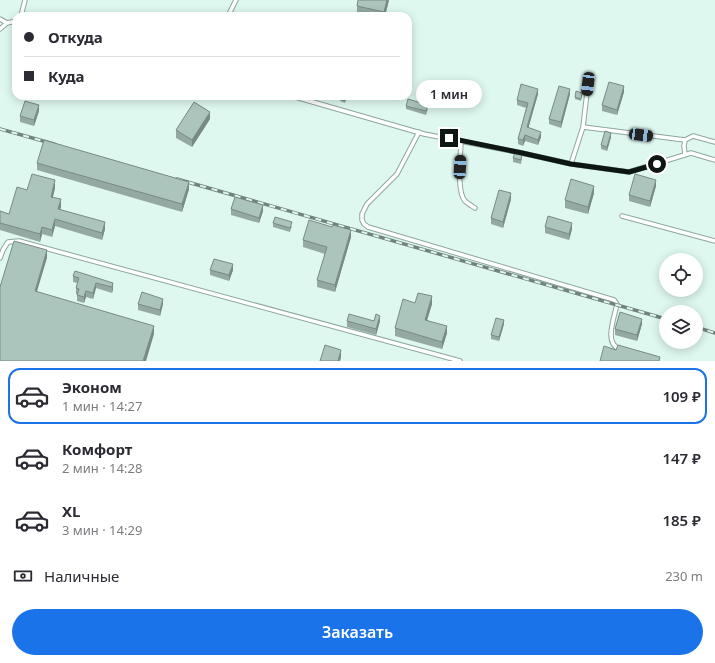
<!DOCTYPE html>
<html lang="ru">
<meta charset="utf-8">
<style>
body{margin:0;font-family:"Noto Sans",sans-serif;background:#f7f7f7;color:#2b2b33;height:100vh;display:flex;flex-direction:column;font-size:15px;white-space:nowrap}
*{box-sizing:border-box;margin:0}
p{font-size:13px;color:#7c7c81}
.icon{flex:none;width:22px;height:22px;fill:none;stroke:currentColor;stroke-width:2;stroke-linecap:round;stroke-linejoin:round}
.map{position:relative;height:361px;overflow:hidden}
.sheet{display:flex;flex-direction:column;background:#fff;flex:1}
.sheet>*{flex:none}
.hud{position:absolute;left:12px;top:12px;width:400px;height:88px;border-radius:12px;box-shadow:0 2px 10px #0003;display:grid;align-content:center;height:88px;padding:0 12px;background:#fff}
.buttons{position:absolute;left:659px;top:253px;display:grid;gap:8px}
.buttons a{display:grid;place-items:center;width:44px;height:44px;border-radius:50%;background:#fff;box-shadow:0 2px 10px #0003;font-size:20px}
.end{position:absolute;width:18px;height:18px;margin:-9px;border:5px solid #0d1613;background:#fff;box-shadow:0 0 0 2px #fff}
.from{border-radius:50%}
.bubble{position:absolute;height:28px;border-radius:14px;background:#fff;box-shadow:0 2px 10px #0003;font-size:13px;font-weight:600;line-height:28px;text-align:center}
.car{position:absolute;width:12px;height:24px;margin:-12px -6px;border-radius:5px;box-shadow:0 0 3px 1px #0007;background:linear-gradient(#222 24%,#8ab4d8 0 40%,#222 0 76%,#8ab4d8 0 86%,#222 0)}
.hud b{display:flex;align-items:center;gap:14px;height:38px;font-size:15px}
.hud b+b{border-top:1px solid #e1e1e2}
.hud i{width:10px;height:10px;background:#2b2b33}
ul{padding:7px 0 0;list-style:none}
li{display:flex;align-items:center;gap:12px;height:56px;margin:0 8px 6px;padding:0 4px;border:2px solid transparent;border-radius:12px}
li div{flex:1}
li b{display:block;font-size:15px}
li em{font-style:normal;font-weight:600}
li.current{border-color:#1a73e8}
li>.icon{width:36px;height:36px;stroke-width:1.5}
.pay{display:flex;align-items:center;gap:10px;height:44px;padding:0 12px;font-size:15px}
.pay p{margin-inline-start:auto}
.action{display:flex;gap:8px;margin-top:auto;padding:8px 12px}
.action a{flex:1;height:46px;border-radius:24px;background:#1a73e8;color:#fff;font-size:16px;font-weight:600;line-height:46px;text-align:center}
.map>svg:first-child{display:block}
.lines{fill:none;stroke-linecap:round;stroke-linejoin:round}
.service-casing{stroke:#8ea69f;stroke-width:5.5}
.service{stroke:#fff;stroke-width:3.5}
.rail-casing{stroke:#72837d;stroke-width:3.5}
.rail{stroke:#def8ef;stroke-width:2;stroke-dasharray:6;stroke-linecap:butt}
.wall{fill:#94a9a2}
.shaded-wall{fill:#788a84}
.building{fill:#acc5bc;stroke:#788a84}
.route{stroke:#0d1613;stroke-width:5}
</style>
<div class="map">
<svg width="715" height="361" viewBox="0 0 715 361">
<rect width="100%" height="100%" fill="#def8ef"/>
<g class="lines">
<defs>
<path id="service" d="M21 16 25 0
M228 16 236 0
M0 19 7 23
M0 29 7 23 16 21
M292 96 424 134 522 153 571 164 629 172 691 153 715 160
M583 127 685 140
M419 132 397 174 367 204 362 214V220L364 224 368 227 614 300 617 304C615 316 603 344 620 349
M461 141C461 154 456 191 465 201 467 203 472 206 475 208
M685 155 684 146 685 140 693 136 715 142
M571 164 583 127 588 84
M622 216 715 241
M0 258 3 250 8 242 19 241 460 361"/>
</defs>
<!-- service casing -->
<use href="#service" class="service-casing"/>
<!-- service -->
<use href="#service" class="service"/>
<defs>
<path id="rail" d="M0 129 54 144
M177 179 666 319
M696 327 715 333"/>
</defs>
<!-- rail casing -->
<use href="#rail" class="rail-casing"/>
<!-- rail -->
<use href="#rail" class="rail"/>
</g>
<!-- wall -->
<path class="wall" d="M389 0 385 16H369L357 13V6Z
M624 92 617 115 602 111V105Z
M538 94 528 128 541 137 538 145 525 141 523 146 518 144V139L526 108 517 105V100Z
M570 94 561 128 549 124V119Z
M582 95 581 101 575 99V97Z
M341 96H347L345 103 340 101Z
M406 106 428 109 426 115 406 109Z
M39 111 34 126 20 122V116Z
M210 119 192 147 176 138V130Z
M611 137 607 151 601 149V145Z
M513 158H522L521 164 513 162Z
M37 163 189 189 182 212 37 170Z
M656 186 650 207 629 201V195Z
M55 188 53 197 61 207 60 209 105 229 102 240 55 226 52 237 42 234 40 242 0 230V211L9 214 27 190Z
M594 193 588 214 565 208V200Z
M511 199 503 228 491 224V218Z
M231 209 263 211 259 223 231 215Z
M273 223 292 226 290 232 273 227Z
M332 227 351 237 335 292 317 287V280L325 254 303 247V240Z
M545 227 572 229 569 240 545 233Z
M210 270H233L229 281 210 275Z
M73 276 113 283V289L112 293 96 288 93 299 86 297 84 303 77 301V294H76V288L77 283 73 282Z
M415 303 432 304 427 320 447 333 442 349 395 336V328Z
M138 304H163L160 316 138 310Z
M347 321H380L376 335 347 327Z
M504 324 499 341 491 339V335Z
M642 324 637 341 615 335V329Z"/>
<!-- shaded-wall -->
<path class="shaded-wall" d="M387 0H389L385 16H384V12Z
M624 86V92L617 115V110Z
M538 89V94L527 133V127Z
M570 89V94L561 128V122Z
M39 105V111L34 126V120Z
M210 112V119L192 147V140Z
M541 132V137L538 145V140Z
M611 133V137L607 151V147Z
M525 135V141L523 146V140Z
M55 180V188L51 204V197Z
M656 180V186L650 207V201Z
M189 182V189L182 212V204Z
M594 186V193L588 214V207Z
M511 193V199L503 228V222Z
M61 199V207L58 216V209Z
M263 205V211L259 223V218Z
M55 219V226L52 237V230Z
M105 222V229L102 240V233Z
M572 223V229L569 240V234Z
M42 227V234L40 242V234Z
M351 230V237L335 292V285Z
M47 250V258L35 298V291Z
M233 264V270L229 281V275Z
M96 283V288L93 299V293Z
M113 283V289L112 293V287Z
M86 291V297L84 303V297Z
M432 296V304L425 327V320Z
M163 299V304L160 316V310Z
M380 316V321L376 335V329Z
M642 319V324L637 341V335Z
M504 320V324L499 341V337Z
M154 326V334L146 361H143Z
M447 326V333L442 349V342Z
M341 350V358L340 361H338Z"/>
<!-- building -->
<path class="building" d="M358 0H387L384 12 357 6Z
M609 82 624 86 617 110 602 105Z
M521 84 538 89 527 127 541 132 538 140 525 135 523 140 518 139 528 103 517 100Z
M559 86 570 89 561 122 549 119Z
M576 91 582 93 581 99 575 97Z
M341 96H347L345 101 340 99Z
M408 99 428 105 426 111 406 106Z
M25 101 39 105 34 120 20 116Z
M194 102 210 112 192 140 176 130Z
M605 131 611 133 607 147 601 145Z
M44 140 189 182 182 204 37 163Z
M515 152 522 154 521 160 513 158Z
M32 174 55 180 51 197 61 199 58 209 105 222 102 233 55 219 52 230 42 227 40 234 0 223V211L9 214 17 187 27 190Z
M635 174 656 180 650 201 629 195Z
M571 179 594 186 588 207 565 200Z
M499 190 511 193 503 222 491 218Z
M235 197 263 205 259 218 231 209Z
M548 216 572 223 569 234 545 227Z
M275 217 292 222 290 228 273 223Z
M309 220 332 227 333 225 351 230 335 285 317 280 327 247 303 240Z
M14 241 47 250 35 291 154 326 143 361H0V287Z
M214 259 233 264 229 275 210 270Z
M75 271 113 283 112 287 96 283 93 293 86 291 84 297 77 295 79 289 76 288 79 278 73 276Z
M142 292 163 299 160 310 138 304Z
M418 293 432 296 425 320 447 326 442 342 395 328 403 299 415 303Z
M620 312 642 319 637 335 615 329Z
M349 314 374 321 376 314 380 316 376 329 347 321Z
M496 318 504 320 499 337 491 335Z
M325 345 341 350 338 361H320Z
M618 345 660 357 659 361H600L604 346 616 350Z"/>
<g class="lines">
<!-- route -->
<path class="route" d="M449 138 522 153 571 164 629 172 657 164"/>
</g>
</svg>
<div class="buttons">
<a><svg class="icon" aria-label="locate" viewBox="0 0 24 24"><circle cx="12" cy="12" r="6"/><path d="M12 2v4M12 18v4M2 12h4M18 12h4"/></svg></a>
<a><svg class="icon" aria-label="layers" viewBox="0 0 24 24"><path d="M12 4l9 5-9 5-9-5zM3 14l9 5 9-5"/></svg></a>
</div>
<i class="end from" style="left:657px;top:164px"></i>
<i class="end" style="left:449px;top:138px"></i>
<div class="bubble" style="left:416px;top:80px;width:66px">1 мин</div>
<i class="car" style="left:588px;top:84px;rotate:187deg"></i>
<i class="car" style="left:641px;top:135px;rotate:97deg"></i>
<i class="car" style="left:460px;top:167px;rotate:3deg"></i>
<div class="hud">
<b><i class="from"></i>Откуда</b>
<b><i></i>Куда</b>
</div>
</div>
<section class="sheet">
<ul>
<li class="current"><svg class="icon" aria-label="car" viewBox="0 0 24 24"><path d="M5 17H2v-5l4-1 3-4h7l3 4 3 1v5h-3M9 17h6M6 11h13"/><circle cx="7" cy="17" r="2"/><circle cx="17" cy="17" r="2"/></svg><div><b>Эконом</b><p>1 мин · 14:27</p></div><em>109 ₽</em></li>
<li><svg class="icon" aria-label="car" viewBox="0 0 24 24"><path d="M5 17H2v-5l4-1 3-4h7l3 4 3 1v5h-3M9 17h6M6 11h13"/><circle cx="7" cy="17" r="2"/><circle cx="17" cy="17" r="2"/></svg><div><b>Комфорт</b><p>2 мин · 14:28</p></div><em>147 ₽</em></li>
<li><svg class="icon" aria-label="car" viewBox="0 0 24 24"><path d="M5 17H2v-5l4-1 3-4h7l3 4 3 1v5h-3M9 17h6M6 11h13"/><circle cx="7" cy="17" r="2"/><circle cx="17" cy="17" r="2"/></svg><div><b>XL</b><p>3 мин · 14:29</p></div><em>185 ₽</em></li>
</ul>
<div class="pay"><svg class="icon" aria-label="cash" viewBox="0 0 24 24"><path d="M3 7h18v10H3z"/><circle cx="12" cy="12" r="2"/></svg>Наличные<p>230 m</p></div>
<div class="action"><a>Заказать</a></div>
</section>
